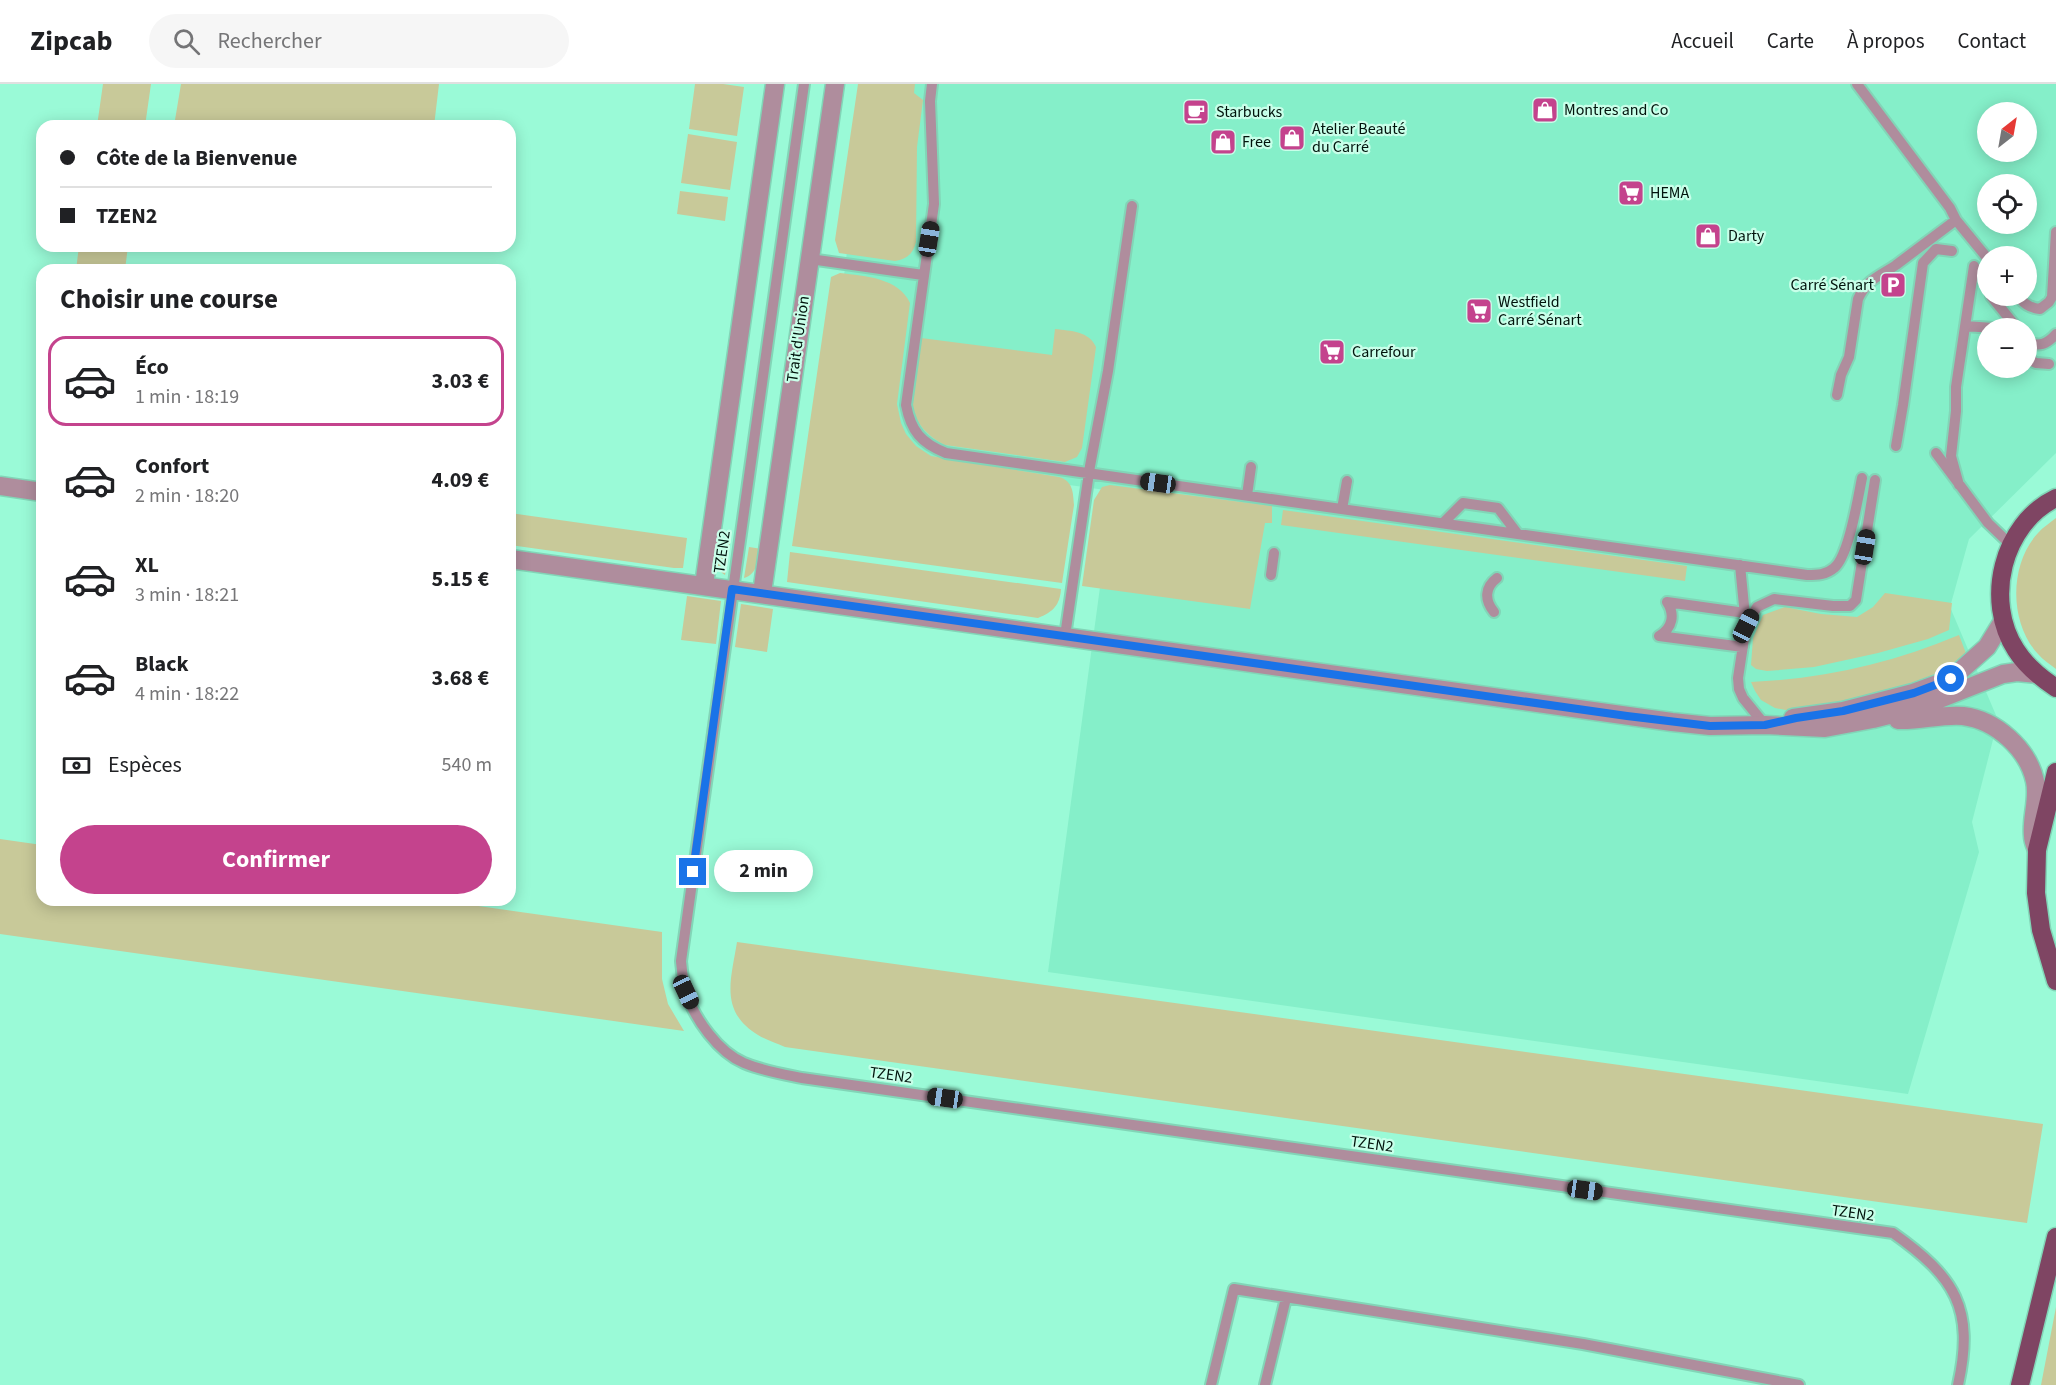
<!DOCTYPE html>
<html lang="fr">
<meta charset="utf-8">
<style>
body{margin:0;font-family:"Source Sans 3",sans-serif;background:#f6f6f6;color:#202124;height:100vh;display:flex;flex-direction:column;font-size:22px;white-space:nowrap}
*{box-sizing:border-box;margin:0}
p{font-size:20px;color:#757577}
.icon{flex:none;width:33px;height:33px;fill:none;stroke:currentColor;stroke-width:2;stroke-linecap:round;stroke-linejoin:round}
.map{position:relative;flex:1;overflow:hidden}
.panel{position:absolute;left:36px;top:180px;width:480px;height:642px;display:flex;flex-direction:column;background:#fff;border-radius:18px;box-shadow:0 3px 15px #0003}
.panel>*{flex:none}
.top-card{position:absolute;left:36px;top:36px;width:480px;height:132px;border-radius:18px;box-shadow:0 3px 15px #0003;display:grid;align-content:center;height:132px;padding:0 24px;background:#fff}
.needle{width:39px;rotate:31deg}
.controls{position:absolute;left:1977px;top:18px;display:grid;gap:12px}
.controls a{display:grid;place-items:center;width:60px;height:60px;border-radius:50%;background:#fff;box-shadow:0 3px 15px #0003;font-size:30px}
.end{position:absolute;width:27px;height:27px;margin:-14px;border:8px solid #1a73e8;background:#fff;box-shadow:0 0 0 3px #fff}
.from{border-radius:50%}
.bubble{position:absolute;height:42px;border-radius:21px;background:#fff;box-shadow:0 3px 15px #0003;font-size:20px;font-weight:700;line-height:42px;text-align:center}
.car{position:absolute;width:18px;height:36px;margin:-18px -9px;border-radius:8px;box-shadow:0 0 4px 2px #0007;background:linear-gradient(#222 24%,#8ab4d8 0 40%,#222 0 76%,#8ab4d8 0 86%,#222 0)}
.top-card b{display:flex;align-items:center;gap:21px;height:57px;font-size:22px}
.top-card b+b{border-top:2px solid #e0e0e0}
.top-card i{width:15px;height:15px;background:#202124}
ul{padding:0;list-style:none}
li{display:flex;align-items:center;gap:18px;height:90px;margin:0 12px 9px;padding:0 12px;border:3px solid transparent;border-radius:18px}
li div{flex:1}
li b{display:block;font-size:22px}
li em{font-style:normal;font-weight:700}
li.selected{border-color:#c4438d}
li>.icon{width:54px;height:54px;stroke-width:1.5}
h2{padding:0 24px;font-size:27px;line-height:72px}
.pay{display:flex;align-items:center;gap:15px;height:66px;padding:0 24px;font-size:22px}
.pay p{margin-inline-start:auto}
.primary-button{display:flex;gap:12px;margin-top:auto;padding:12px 24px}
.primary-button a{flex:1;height:69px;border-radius:36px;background:#c4438d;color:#fff;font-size:24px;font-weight:700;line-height:69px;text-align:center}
header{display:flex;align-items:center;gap:36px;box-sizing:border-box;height:84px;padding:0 30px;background:#fff;border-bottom:2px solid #e0e0e0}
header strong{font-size:28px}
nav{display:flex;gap:33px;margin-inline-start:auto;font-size:21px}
.search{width:420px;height:54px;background:#f6f6f6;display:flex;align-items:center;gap:15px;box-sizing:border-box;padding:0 21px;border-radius:33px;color:#757577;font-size:22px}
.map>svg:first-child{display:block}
.built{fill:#85efc9;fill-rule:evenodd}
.green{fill:#c8c999}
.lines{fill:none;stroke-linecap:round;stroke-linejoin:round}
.lane-casing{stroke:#82d5b7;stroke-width:14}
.street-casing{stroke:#82d5b7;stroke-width:21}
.primary-casing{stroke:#82d5b7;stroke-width:21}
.lane{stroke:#af8d9d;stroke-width:10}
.street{stroke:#af8d9d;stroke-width:18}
.primary{stroke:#7f4563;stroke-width:18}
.route{stroke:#1a73e8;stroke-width:8}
.labels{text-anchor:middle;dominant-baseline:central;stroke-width:4.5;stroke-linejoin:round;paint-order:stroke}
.poi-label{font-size:16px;fill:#01130c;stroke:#c8ffe9;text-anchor:start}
.street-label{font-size:16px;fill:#01130c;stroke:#c8ffe9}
</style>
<header>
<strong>Zipcab</strong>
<div class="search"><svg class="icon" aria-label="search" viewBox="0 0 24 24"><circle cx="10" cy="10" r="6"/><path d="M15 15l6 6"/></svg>Rechercher</div>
<nav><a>Accueil</a><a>Carte</a><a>À propos</a><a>Contact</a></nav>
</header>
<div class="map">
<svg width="2056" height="1301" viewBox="0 0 2056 1301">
<rect width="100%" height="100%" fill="#9afad7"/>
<!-- built -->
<path class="built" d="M868 0H2056V369L1969 455 1950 523 1998 636 1972 738 1979 768 1908 1010 1048 888 1113 407 822 367ZM1988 28H2026V68H1988ZM1988 100H2026V140H1988ZM1988 172H2026V212H1988ZM1988 244H2026V284H1988Z"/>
<!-- green -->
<path class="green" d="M103 0H151L145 42H97Z
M181 0H439L434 42H174Z
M695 0H723L744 3 737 52 689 45Z
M858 0H915L914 9 923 16 917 63 916 158C913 170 907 175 895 177L839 169 835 156Z
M688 50 737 58 730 106 681 99Z
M680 107 728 113 725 137 677 130Z
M79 162H128L125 186H76Z
M840 189C865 192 899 194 910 219L897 320 901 339 906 350 916 362 931 372 1059 393C1073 397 1073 408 1074 421L1062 499 792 462 831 193Z
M1055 245C1071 247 1089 247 1096 263L1082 364 1077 373 1065 378 945 361C927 352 915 339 912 319L921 254 1052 271Z
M1110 401 1272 422V439H1265L1250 525 1082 502 1094 416 1102 403Z
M1283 426 1687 482 1685 497 1281 441Z
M510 429 687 454 683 484H674L510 461Z
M2056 434V585C2050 580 2043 576 2038 570 2009 539 2009 480 2038 449 2043 443 2050 439 2056 434Z
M716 458 730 460 725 491C714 485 717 469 716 458Z
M749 463 762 465C758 475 757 491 744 494Z
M790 468 1061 505C1060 521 1053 528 1038 534L787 498Z
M1885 509 1952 519 1949 546 1928 555 1878 569 1814 583 1767 587 1756 585 1751 581 1753 554 1763 531 1785 523 1821 530 1857 533 1873 523Z
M687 512 721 517 716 560 681 556Z
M741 520 773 525 767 568 735 563Z
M1959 551 1967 572 1946 590 1881 612 1791 627 1775 624 1761 616 1755 607 1751 598C1824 595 1892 579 1959 551Z
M0 755 42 761V816H436L662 848V895L668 920 684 947 0 850Z
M737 858 2043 1040 2027 1139 785 963C776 959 766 956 758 951 719 927 731 896 737 858Z
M2056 1223V1301H2041Z"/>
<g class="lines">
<defs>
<path id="lane" d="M804 0 681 877C682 887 683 899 686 909 695 935 718 968 744 979 763 987 782 990 802 994L1893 1149C1955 1193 1975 1224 1958 1301
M932 0 930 17 934 120 906 321C911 347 921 359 946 369L1807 491C1817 491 1826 491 1834 484 1849 472 1858 413 1862 394
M1857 0 1950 124 1956 136 1988 175
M810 175 923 191
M1991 212 2017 244
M2017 212C2024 219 2029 224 2040 225L2049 218 2052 213 2056 148
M1965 242 1993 244
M2026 257C2039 264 2047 260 2056 250
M2026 274 2036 279 2049 280
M1837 311 1841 291 1849 273 1858 215C1867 195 1880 192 1896 181 1916 166 1936 151 1956 136
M1896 362 1903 321 1923 179 1936 165 1952 167
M1936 369 1988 439 2011 461
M1959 401 1951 372 1956 327V303L1974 182
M1247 411 1251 383
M1342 425 1347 397
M1443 439 1463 419 1498 424 1517 449
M1740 481 1746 542 1738 594 1739 605 1743 614 1765 641
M1271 491 1274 469
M1667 518 1745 529
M1494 528C1484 516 1485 503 1497 494
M1746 542 1757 523 1774 515 1833 522H1850L1856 516 1875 396
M1065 552 1090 382 1108 287 1132 122
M1659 552 1743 563
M1659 552C1673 544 1675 530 1667 518
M1211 1301 1234 1205 1583 1260 1799 1301
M1265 1301 1286 1214"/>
<path id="street" d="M0 402 42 408
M510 475 1672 638 1710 642 1765 641 1825 644 1873 635 1917 624 2003 590 2017 588 2036 590
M704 501 775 0
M762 509 835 0
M1793 634 1843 627 1913 609 1951 595 1987 563 2003 537
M1898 636C1920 637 1942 630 1963 632 1996 636 2028 665 2035 697 2039 715 2031 734 2033 752 2033 757 2035 761 2037 766"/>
<path id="primary" d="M2056 414C2002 440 1984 517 2016 566 2026 582 2041 594 2056 604
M2056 688 2037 766 2036 809 2041 846 2056 897
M2020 1301 2056 1153"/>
</defs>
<!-- lane casing -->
<use href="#lane" class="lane-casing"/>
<!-- street casing -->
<use href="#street" class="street-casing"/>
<!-- primary casing -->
<use href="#primary" class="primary-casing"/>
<!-- lane -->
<use href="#lane" class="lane"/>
<!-- street -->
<use href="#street" class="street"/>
<!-- primary -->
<use href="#primary" class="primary"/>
</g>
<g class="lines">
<!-- route -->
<path class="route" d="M693 788 732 505 1627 632 1710 642 1765 641 1796 634 1843 627 1914 609 1951 595"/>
</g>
<!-- icons -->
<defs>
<symbol id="shop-square" viewBox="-11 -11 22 22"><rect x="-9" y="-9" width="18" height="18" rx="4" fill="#c4438d" stroke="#c8ffe9"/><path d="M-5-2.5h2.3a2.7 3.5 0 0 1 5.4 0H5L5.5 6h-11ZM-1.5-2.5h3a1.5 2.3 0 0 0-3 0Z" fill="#fff"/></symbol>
<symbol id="cafe-square" viewBox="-11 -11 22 22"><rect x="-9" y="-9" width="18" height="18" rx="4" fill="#c4438d" stroke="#c8ffe9"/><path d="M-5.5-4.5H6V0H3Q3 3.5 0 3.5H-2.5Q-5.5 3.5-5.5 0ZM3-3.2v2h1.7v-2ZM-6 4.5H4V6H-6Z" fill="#fff"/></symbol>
<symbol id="supermarket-square" viewBox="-11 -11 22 22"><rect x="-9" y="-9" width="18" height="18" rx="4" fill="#c4438d" stroke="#c8ffe9"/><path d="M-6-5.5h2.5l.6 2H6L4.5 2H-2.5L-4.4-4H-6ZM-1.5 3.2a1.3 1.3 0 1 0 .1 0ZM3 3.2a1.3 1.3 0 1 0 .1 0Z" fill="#fff"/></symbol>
<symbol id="parking-square" viewBox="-11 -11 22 22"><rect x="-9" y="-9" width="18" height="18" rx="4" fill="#c4438d" stroke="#c8ffe9"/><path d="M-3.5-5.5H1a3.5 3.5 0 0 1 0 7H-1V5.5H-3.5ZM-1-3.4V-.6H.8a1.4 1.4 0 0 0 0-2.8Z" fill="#fff"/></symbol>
</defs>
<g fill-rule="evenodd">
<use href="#shop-square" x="1530" y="11" width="30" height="30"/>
<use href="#cafe-square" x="1181" y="13" width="30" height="30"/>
<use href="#shop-square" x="1277" y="39" width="30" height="30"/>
<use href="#shop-square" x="1208" y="43" width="30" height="30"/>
<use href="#supermarket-square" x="1616" y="94" width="30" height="30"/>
<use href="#shop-square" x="1693" y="137" width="30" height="30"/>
<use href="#parking-square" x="1878" y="186" width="30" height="30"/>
<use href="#supermarket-square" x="1464" y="212" width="30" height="30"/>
<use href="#supermarket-square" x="1317" y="253" width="30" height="30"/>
</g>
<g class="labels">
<!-- poi labels -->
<g class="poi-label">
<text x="1564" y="26">Montres and Co</text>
<text x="1216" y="28">Starbucks</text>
<text x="1312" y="45">Atelier Beauté<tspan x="1312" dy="18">du Carré</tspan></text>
<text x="1242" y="58">Free</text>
<text x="1650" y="109">HEMA</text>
<text x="1728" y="152">Darty</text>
<text x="1874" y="201" text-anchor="end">Carré Sénart</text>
<text x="1498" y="218">Westfield<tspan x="1498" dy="18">Carré Sénart</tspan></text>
<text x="1352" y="268">Carrefour</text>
</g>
<!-- street labels -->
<g class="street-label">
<text transform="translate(798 255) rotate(-82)">Trait d'Union</text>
<text transform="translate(722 468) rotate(-82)">TZEN2</text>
<text transform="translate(891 991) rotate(8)">TZEN2</text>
<text transform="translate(1372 1060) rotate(8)">TZEN2</text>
<text transform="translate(1853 1129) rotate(8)">TZEN2</text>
</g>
</g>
</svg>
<div class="controls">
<a><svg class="needle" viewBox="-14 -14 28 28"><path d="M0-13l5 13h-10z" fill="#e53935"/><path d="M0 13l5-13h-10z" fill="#757577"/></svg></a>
<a><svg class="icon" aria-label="locate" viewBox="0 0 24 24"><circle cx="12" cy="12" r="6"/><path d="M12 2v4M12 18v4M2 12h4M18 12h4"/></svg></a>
<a>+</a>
<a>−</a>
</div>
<i class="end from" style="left:1951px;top:595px"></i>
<i class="end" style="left:693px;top:788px"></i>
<div class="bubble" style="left:714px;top:766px;width:99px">2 min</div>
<i class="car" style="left:929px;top:155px;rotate:9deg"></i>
<i class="car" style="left:1158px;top:399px;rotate:278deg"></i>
<i class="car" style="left:1865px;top:463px;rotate:9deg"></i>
<i class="car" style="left:1746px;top:542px;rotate:27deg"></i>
<i class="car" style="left:686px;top:908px;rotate:155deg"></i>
<i class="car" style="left:945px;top:1014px;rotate:278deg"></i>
<i class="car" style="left:1585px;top:1106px;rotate:98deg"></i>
<div class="top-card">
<b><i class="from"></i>Côte de la Bienvenue</b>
<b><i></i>TZEN2</b>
</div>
<section class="panel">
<h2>Choisir une course</h2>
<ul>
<li class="selected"><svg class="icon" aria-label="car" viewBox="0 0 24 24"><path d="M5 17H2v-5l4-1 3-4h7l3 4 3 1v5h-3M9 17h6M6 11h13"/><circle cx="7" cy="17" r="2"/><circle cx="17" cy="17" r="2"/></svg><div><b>Éco</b><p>1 min · 18:19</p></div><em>3.03 €</em></li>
<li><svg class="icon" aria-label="car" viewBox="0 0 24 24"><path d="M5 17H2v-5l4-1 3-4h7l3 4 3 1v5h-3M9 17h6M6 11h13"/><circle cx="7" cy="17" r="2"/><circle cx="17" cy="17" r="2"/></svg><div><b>Confort</b><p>2 min · 18:20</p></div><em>4.09 €</em></li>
<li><svg class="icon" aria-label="car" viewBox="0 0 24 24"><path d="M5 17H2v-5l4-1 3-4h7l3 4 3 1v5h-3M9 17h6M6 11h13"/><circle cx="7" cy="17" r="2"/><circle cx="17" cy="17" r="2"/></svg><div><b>XL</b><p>3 min · 18:21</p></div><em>5.15 €</em></li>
<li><svg class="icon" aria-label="car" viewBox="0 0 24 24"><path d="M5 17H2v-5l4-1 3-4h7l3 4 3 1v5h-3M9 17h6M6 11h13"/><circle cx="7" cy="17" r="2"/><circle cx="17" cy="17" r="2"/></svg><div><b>Black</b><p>4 min · 18:22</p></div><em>3.68 €</em></li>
</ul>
<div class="pay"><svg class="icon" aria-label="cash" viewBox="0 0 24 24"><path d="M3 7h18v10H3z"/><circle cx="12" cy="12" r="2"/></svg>Espèces<p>540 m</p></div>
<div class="primary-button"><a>Confirmer</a></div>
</section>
</div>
